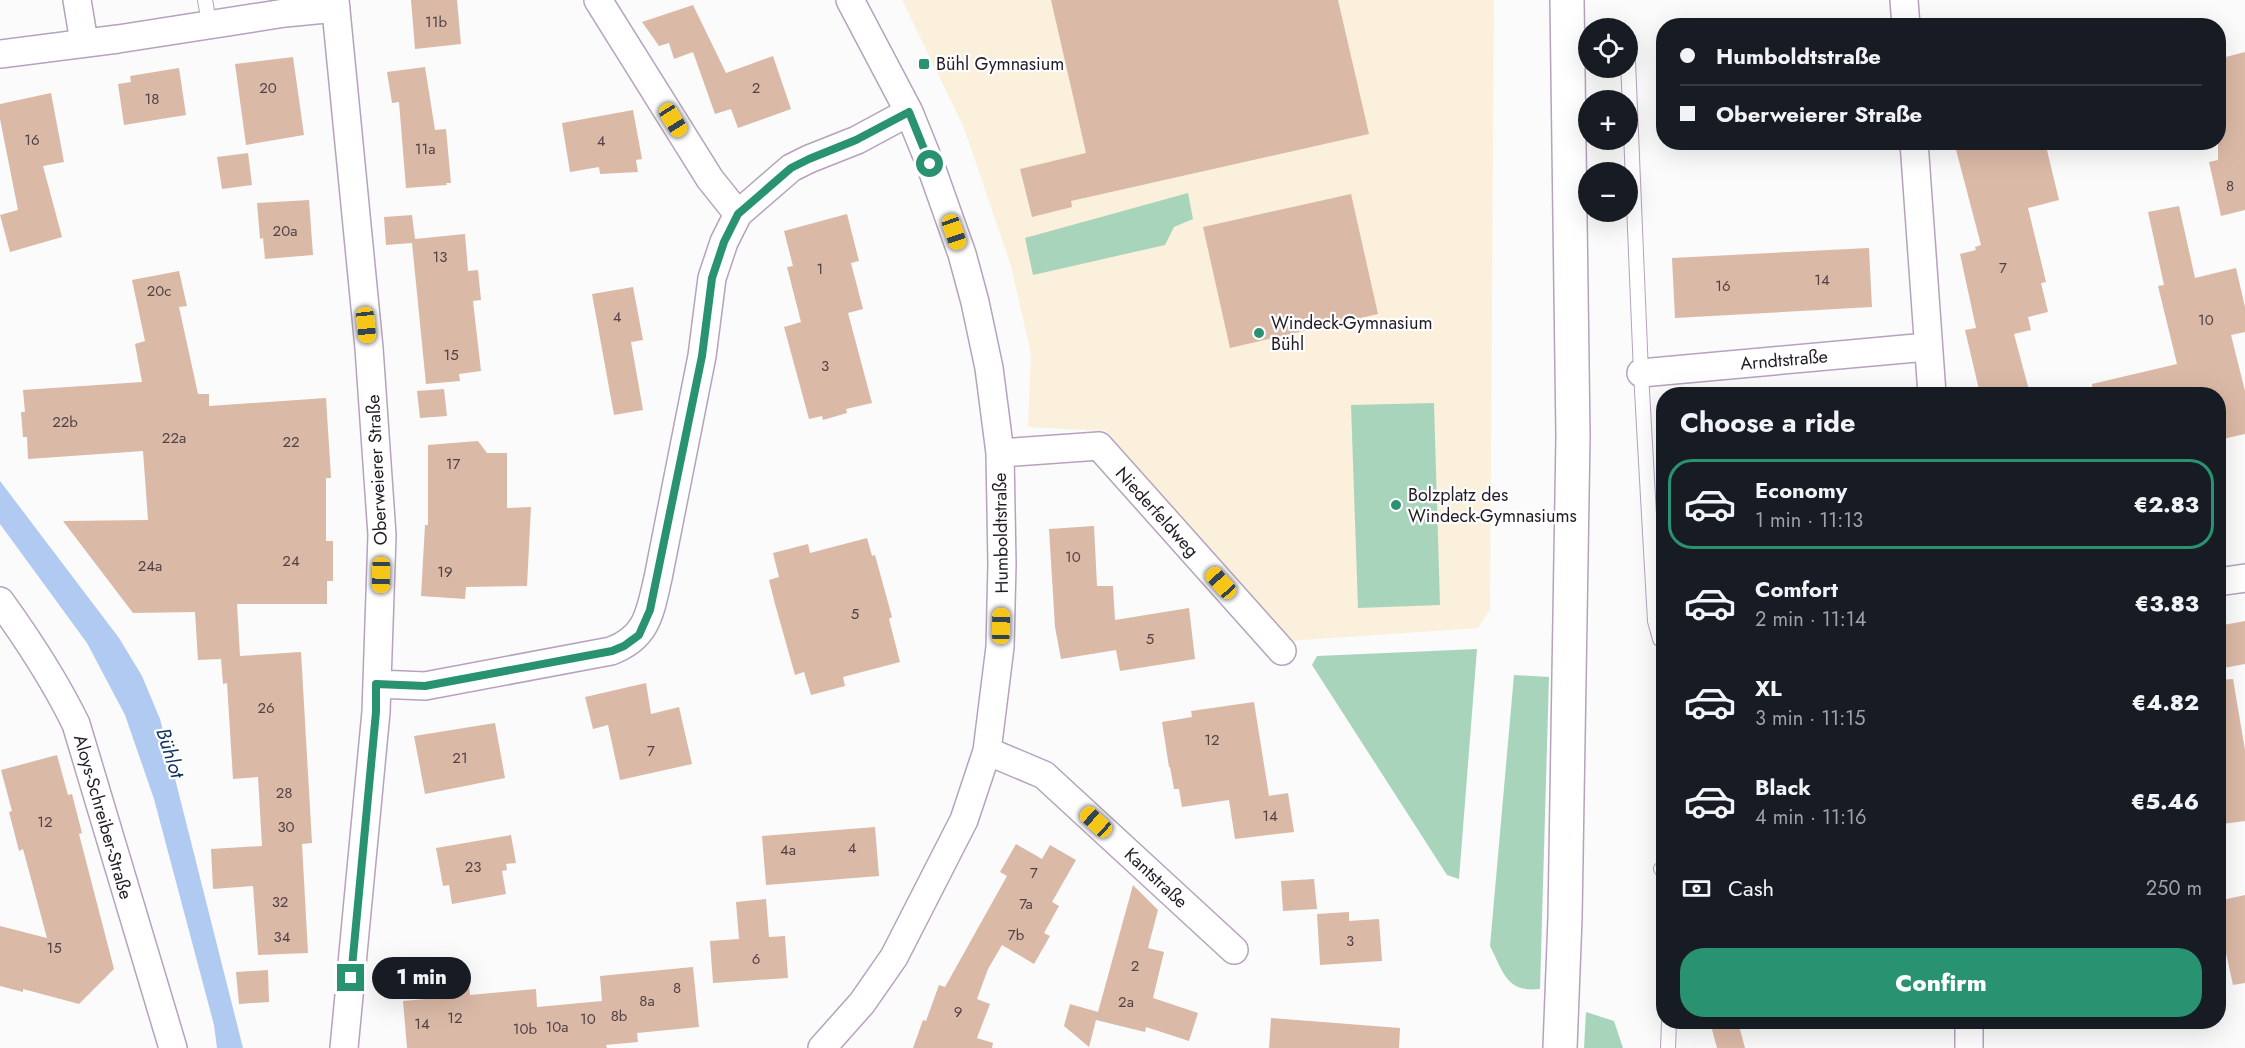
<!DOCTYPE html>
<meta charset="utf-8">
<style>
body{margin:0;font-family:Jost,sans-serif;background:#242831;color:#f1f3f6;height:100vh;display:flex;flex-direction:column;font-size:22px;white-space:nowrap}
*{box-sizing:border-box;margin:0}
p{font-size:20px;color:#9ea1a6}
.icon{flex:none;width:33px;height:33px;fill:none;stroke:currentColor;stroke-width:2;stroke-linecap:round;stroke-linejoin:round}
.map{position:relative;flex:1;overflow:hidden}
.panel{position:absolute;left:1656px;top:387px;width:570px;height:642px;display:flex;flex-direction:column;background:#171b24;border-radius:24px;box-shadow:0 6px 24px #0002}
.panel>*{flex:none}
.guide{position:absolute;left:1656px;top:18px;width:570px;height:132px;border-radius:24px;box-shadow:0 6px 24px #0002;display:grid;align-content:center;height:132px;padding:0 24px;background:#171b24}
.controls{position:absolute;left:1578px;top:18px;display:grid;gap:12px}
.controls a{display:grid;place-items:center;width:60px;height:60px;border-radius:50%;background:#171b24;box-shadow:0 6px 24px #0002;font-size:30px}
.end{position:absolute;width:27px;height:27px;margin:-14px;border:8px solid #289271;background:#fff;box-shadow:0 0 0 3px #fff}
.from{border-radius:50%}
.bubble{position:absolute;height:42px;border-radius:21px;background:#171b24;box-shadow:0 6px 24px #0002;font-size:20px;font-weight:800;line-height:42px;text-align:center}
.car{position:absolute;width:18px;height:36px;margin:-18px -9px;border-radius:8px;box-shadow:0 0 4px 2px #0007;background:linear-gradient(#f5c518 24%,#345 0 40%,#f5c518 0 76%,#345 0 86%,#f5c518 0)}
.guide b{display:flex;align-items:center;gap:21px;height:57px;font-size:22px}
.guide b+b{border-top:2px solid #363941}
.guide i{width:15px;height:15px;background:#f1f3f6}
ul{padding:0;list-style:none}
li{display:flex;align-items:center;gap:18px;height:90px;margin:0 12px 9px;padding:0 12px;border:3px solid transparent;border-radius:24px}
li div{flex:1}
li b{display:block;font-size:22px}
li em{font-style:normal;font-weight:800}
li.on{border-color:#289271}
li>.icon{width:54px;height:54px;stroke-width:1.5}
h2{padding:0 24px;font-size:27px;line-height:72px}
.pay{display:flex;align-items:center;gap:15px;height:66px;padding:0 24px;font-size:22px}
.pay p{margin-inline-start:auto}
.cta{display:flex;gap:12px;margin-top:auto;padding:12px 24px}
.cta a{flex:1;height:69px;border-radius:24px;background:#289271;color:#fff;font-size:24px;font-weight:800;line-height:69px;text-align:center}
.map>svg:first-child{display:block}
.education{fill:#fbf0db}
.green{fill:#a9d4bc}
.water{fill:#b0caf1}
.building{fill:#dbb9a7}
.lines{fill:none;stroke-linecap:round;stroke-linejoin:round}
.lane-casing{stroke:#b6a2be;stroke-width:16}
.street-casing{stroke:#b6a2be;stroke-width:30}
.secondary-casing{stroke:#b6a2be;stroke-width:36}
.lane{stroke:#fff;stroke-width:14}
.street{stroke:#fff;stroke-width:27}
.secondary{stroke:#fff;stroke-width:33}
.route{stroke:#289271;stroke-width:8}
.poi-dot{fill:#289271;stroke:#fff;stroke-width:2}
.labels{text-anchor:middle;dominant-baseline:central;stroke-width:4.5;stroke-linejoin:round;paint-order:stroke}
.number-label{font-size:15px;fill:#514246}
.poi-label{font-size:18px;fill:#231b26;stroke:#fff;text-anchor:start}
.street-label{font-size:18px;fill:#231b26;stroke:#fff}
.water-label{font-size:20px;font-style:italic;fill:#103261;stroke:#fff}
</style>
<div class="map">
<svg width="2245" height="1048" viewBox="0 0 2245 1048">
<rect width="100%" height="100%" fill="#fbfbfb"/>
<!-- education -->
<path class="education" d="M902 0H1494L1490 610 1478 628 1288 641 1106 431 1028 427 1031 354 1011 266 964 128Z"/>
<!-- green -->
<path class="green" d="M1188 193 1193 219 1174 227 1165 245 1033 275 1025 238Z
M1434 403 1440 605 1358 608 1351 405Z
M1477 649 1459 879 1447 875 1312 665 1317 656Z
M1514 675 1549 677 1540 989C1506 993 1503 971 1490 946Z
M1586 1012 1614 1021 1623 1048H1584Z"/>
<!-- water -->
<path class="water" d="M0 481 119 638 142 676 160 719 243 1048H217L214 1025 154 799 125 715 87 643 0 524Z"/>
<!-- building -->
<path class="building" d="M411 0H457L461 44 415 49Z
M1051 0H1338L1369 134 1071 201 1072 207 1032 217 1020 169 1086 153Z
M693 5 726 73 773 56 791 109 738 128 731 109 715 114 693 52 674 59 669 43 659 46 642 22Z
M2245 52V210L2221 216 2209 162 2218 160V59Z
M293 57 304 135 246 145 235 64Z
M425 67 435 130 446 129 451 183H446L447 185 406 188 399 102 392 103 387 72Z
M179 68 186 115 124 125 118 84 131 82 130 76Z
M51 93 64 162 43 166 62 237 10 252 0 215 18 210 0 119V104Z
M633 110 642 159 636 160 638 172 600 174 599 167 570 172 562 123Z
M1954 142H2045L2059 200 2028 208 2046 282 2041 283 2048 312 2028 317 2031 330 2014 334 2030 394H1980L1965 330 1976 328 1960 254 1976 250 1975 247 1981 245Z
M248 153 252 185 222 189 217 157Z
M1351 194 1378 314 1230 348 1203 227Z
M309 200 313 255 265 259 263 238 260 239 257 203Z
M2179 206 2195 278 2236 268 2245 307V332L2231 335 2245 391V434L2218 440V394H2093L2092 384 2177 364 2158 286 2164 285 2148 212Z
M847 214 859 261 851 263 863 309 848 313 872 403 846 409 847 413 823 420 822 416 809 419 784 327 801 322 787 267 793 266 784 231Z
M412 215 415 239 465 234 468 271 478 270 481 300 473 301 481 371 459 374 460 381 426 384 412 243 386 245 384 217Z
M1869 248 1872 307 1675 318 1672 258Z
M179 271 187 306 179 307 198 394H209V406L326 398 331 478H326V541H333V581H327V604H237L240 656 301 652 312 843 302 844 308 953 258 955 253 886 213 889 211 849 262 846 258 777 233 779 227 683 223 684 221 659 198 660 195 612 133 613 63 521 148 520 143 451 28 459 27 437H23L21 412H25L23 390 142 382 135 344 145 341 132 280Z
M633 287 643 340 631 342 643 410 614 415 592 294Z
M444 389 447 416 420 418 417 391Z
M478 441 487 453H507V508L531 507 527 586 466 587 465 599 421 596 425 525H428V445Z
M1094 526 1097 586H1113L1115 620 1189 608 1195 659 1120 671 1116 650 1061 659 1055 627 1049 529Z
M867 538 872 556 875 555 892 617 889 619 900 662 843 677 845 686 811 695 804 672 795 675 775 604 769 580 779 577 773 553 808 544 810 553Z
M2245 621V664L2218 669V626Z
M2233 679 2245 750V821L2222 824 2218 804V680Z
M646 683 651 714 679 707 692 764 620 780 608 725 593 729 585 697Z
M1254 702 1269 796 1288 793 1294 832 1235 839 1229 800 1182 807 1179 789H1174L1170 767H1169L1162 722 1192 717 1191 711Z
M495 723 505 778 425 794 414 736Z
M57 755 68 795 72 794 82 833 79 834 114 969 79 1004 23 989V992L0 986V926L47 938 23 849 19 851 9 812 12 811 1 770Z
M875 827 879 876 766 885 762 836Z
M511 835 516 863 506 864 507 870 502 871 506 894 452 904 449 885 443 886 436 848Z
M1016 844 1042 859 1050 845 1076 860 1052 902 1059 906 1044 933 1050 936 1034 964 1002 945 988 969 977 999 990 1004 977 1038 993 1043 992 1048H913L923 1020 926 1021 939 985 945 987 1007 876 1000 872Z
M1314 879 1317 909 1283 911 1281 881Z
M1133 885 1158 910 1148 948 1164 952 1153 998 1198 1013 1189 1041 1146 1027 1145 1032 1096 1020 1089 1047 1064 1026 1070 1004 1098 1012Z
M2245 895V983L2233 985 2218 916V901Z
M766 899 769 937 785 936 788 978 713 983 710 941 739 939 736 902Z
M1349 912V921L1379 919 1382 961 1320 965 1317 914Z
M693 967 699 1027 637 1033 638 1042 606 1045 607 1048H407L403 1001 436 998V990L469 986 470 995 536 989 537 1007 602 1001 600 976Z
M268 970 269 1002 239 1004 236 972Z
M1271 1018 1400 1028 1399 1048H1269Z
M1710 1022H1738L1745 1048H1717Z"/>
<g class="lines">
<defs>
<path id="lane" d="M205 0 209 23
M1628 61 1641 373 1655 621 1660 639 1664 640
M1661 869 1664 871
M1668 1048 1669 1022"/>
<path id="street" d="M77 0 84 42
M335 0 369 348 382 535 376 712 344 1048
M598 0 710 179 738 214
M1904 0 1906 26
M0 54 118 39 285 13 336 8
M1914 142 1932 394
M1641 373 1927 347
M1000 453 1099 446 1282 651
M2218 582 2245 578
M0 601C29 641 54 679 76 724L173 1048
M377 684 425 686 611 651C648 637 650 612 658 578L702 356 712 278 724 242 738 214 791 168 809 159 857 140 909 112
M987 751 1044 775 1234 950
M822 1048 862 1003 894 957 964 820 987 751 1000 647 1002 564 1000 453 989 368 975 302 962 254 930 164 909 112 850 0
M1969 1048V1022"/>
<path id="secondary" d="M1560 1048 1565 918 1573 436 1567 0"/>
</defs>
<!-- lane casing -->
<use href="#lane" class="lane-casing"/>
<!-- street casing -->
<use href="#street" class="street-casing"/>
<!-- secondary casing -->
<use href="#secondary" class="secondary-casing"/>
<!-- lane -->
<use href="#lane" class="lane"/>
<!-- street -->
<use href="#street" class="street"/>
<!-- secondary -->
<use href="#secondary" class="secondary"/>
</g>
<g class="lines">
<!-- route -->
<path class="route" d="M351 978 376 712V684L425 686 612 651 624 646 639 635 650 610 702 356 712 278 724 242 738 214 791 168 809 159 856 140 909 112 930 164"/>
</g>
<!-- markers -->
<g class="poi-dot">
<rect x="918" y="58" width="12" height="12" rx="3"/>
<circle cx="1259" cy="333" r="6"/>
<circle cx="1396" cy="505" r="6"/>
</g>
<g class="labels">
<!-- number labels -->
<g class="number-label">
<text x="436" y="22">11b</text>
<text x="268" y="88">20</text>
<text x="756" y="88">2</text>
<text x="152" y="99">18</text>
<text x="32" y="140">16</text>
<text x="601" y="141">4</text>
<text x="425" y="149">11a</text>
<text x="2230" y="186">8</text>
<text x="285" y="231">20a</text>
<text x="440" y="257">13</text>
<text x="2003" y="268">7</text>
<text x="820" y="269">1</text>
<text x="1822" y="280">14</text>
<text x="1723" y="286">16</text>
<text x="159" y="291">20c</text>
<text x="617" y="317">4</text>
<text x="2206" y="320">10</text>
<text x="451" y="355">15</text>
<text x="825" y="366">3</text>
<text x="65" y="422">22b</text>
<text x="174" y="438">22a</text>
<text x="291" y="442">22</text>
<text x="453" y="464">17</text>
<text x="1073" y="557">10</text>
<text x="291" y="561">24</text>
<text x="150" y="566">24a</text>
<text x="445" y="572">19</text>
<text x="855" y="614">5</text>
<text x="1150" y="639">5</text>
<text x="266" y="708">26</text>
<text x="1212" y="740">12</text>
<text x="651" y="751">7</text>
<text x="460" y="758">21</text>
<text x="284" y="793">28</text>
<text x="1270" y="816">14</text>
<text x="45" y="822">12</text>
<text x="286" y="827">30</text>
<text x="852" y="848">4</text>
<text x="788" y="850">4a</text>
<text x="473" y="867">23</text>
<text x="1034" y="873">7</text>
<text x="280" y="902">32</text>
<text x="1026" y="904">7a</text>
<text x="1016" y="935">7b</text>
<text x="282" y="937">34</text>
<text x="1350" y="941">3</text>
<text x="54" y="948">15</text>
<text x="756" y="959">6</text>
<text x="1135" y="966">2</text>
<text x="677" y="988">8</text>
<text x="647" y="1001">8a</text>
<text x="1126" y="1002">2a</text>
<text x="958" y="1012">9</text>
<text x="619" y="1016">8b</text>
<text x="455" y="1018">12</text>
<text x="588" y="1019">10</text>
<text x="422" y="1024">14</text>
<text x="557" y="1027">10a</text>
<text x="525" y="1029">10b</text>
</g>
<!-- poi labels -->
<g class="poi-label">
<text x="936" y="64">Bühl Gymnasium</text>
<text x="1271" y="323">Windeck-Gymnasium<tspan x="1271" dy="21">Bühl</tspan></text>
<text x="1408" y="495">Bolzplatz des<tspan x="1408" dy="21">Windeck-Gymnasiums</tspan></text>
</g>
<!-- street labels -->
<g class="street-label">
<text transform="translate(1784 360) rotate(-5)">Arndtstraße</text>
<text transform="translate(377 470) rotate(-93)">Oberweierer Straße</text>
<text transform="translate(1157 512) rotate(48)">Niederfeldweg</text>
<text transform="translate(1001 533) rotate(-91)">Humboldtstraße</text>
<text transform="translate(103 817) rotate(74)">Aloys-Schreiber-Straße</text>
<text transform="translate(1156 878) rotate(43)">Kantstraße</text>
</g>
<!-- water labels -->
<g class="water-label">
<text transform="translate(170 753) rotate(72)">Bühlot</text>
</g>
</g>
</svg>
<div class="controls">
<a><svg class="icon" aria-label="locate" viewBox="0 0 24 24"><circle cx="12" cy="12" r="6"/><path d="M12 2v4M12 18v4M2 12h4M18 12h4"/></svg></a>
<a>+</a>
<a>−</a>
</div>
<i class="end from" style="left:930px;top:164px"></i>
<i class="end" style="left:351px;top:978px"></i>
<div class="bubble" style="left:372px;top:957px;width:99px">1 min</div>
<i class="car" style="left:673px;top:120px;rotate:148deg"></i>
<i class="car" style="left:954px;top:232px;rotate:161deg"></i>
<i class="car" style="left:366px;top:325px;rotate:174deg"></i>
<i class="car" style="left:381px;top:575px;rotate:181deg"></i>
<i class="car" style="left:1221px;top:583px;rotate:318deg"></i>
<i class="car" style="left:1001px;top:626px;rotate:1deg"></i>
<i class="car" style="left:1096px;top:822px;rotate:312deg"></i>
<div class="guide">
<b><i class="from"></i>Humboldtstraße</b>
<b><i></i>Oberweierer Straße</b>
</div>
<section class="panel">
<h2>Choose a ride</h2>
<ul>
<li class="on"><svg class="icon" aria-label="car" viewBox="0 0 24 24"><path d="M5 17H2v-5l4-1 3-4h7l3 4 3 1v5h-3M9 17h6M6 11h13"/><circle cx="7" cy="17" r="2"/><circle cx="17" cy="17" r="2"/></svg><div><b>Economy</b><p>1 min · 11:13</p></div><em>€2.83</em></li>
<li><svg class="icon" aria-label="car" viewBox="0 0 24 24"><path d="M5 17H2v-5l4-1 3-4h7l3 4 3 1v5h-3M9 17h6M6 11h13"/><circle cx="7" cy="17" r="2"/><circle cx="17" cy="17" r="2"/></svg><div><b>Comfort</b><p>2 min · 11:14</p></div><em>€3.83</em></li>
<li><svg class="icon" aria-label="car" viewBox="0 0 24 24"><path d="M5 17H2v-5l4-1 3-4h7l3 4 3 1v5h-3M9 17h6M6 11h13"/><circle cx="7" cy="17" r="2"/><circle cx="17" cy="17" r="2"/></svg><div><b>XL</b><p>3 min · 11:15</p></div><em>€4.82</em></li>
<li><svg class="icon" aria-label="car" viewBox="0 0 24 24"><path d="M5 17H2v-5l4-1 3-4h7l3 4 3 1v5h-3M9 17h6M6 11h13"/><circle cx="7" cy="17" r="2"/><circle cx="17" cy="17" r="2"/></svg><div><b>Black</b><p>4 min · 11:16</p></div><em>€5.46</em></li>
</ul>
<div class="pay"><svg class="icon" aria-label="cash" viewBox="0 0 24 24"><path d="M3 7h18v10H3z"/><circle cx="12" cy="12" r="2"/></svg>Cash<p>250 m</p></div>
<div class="cta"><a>Confirm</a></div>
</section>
</div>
